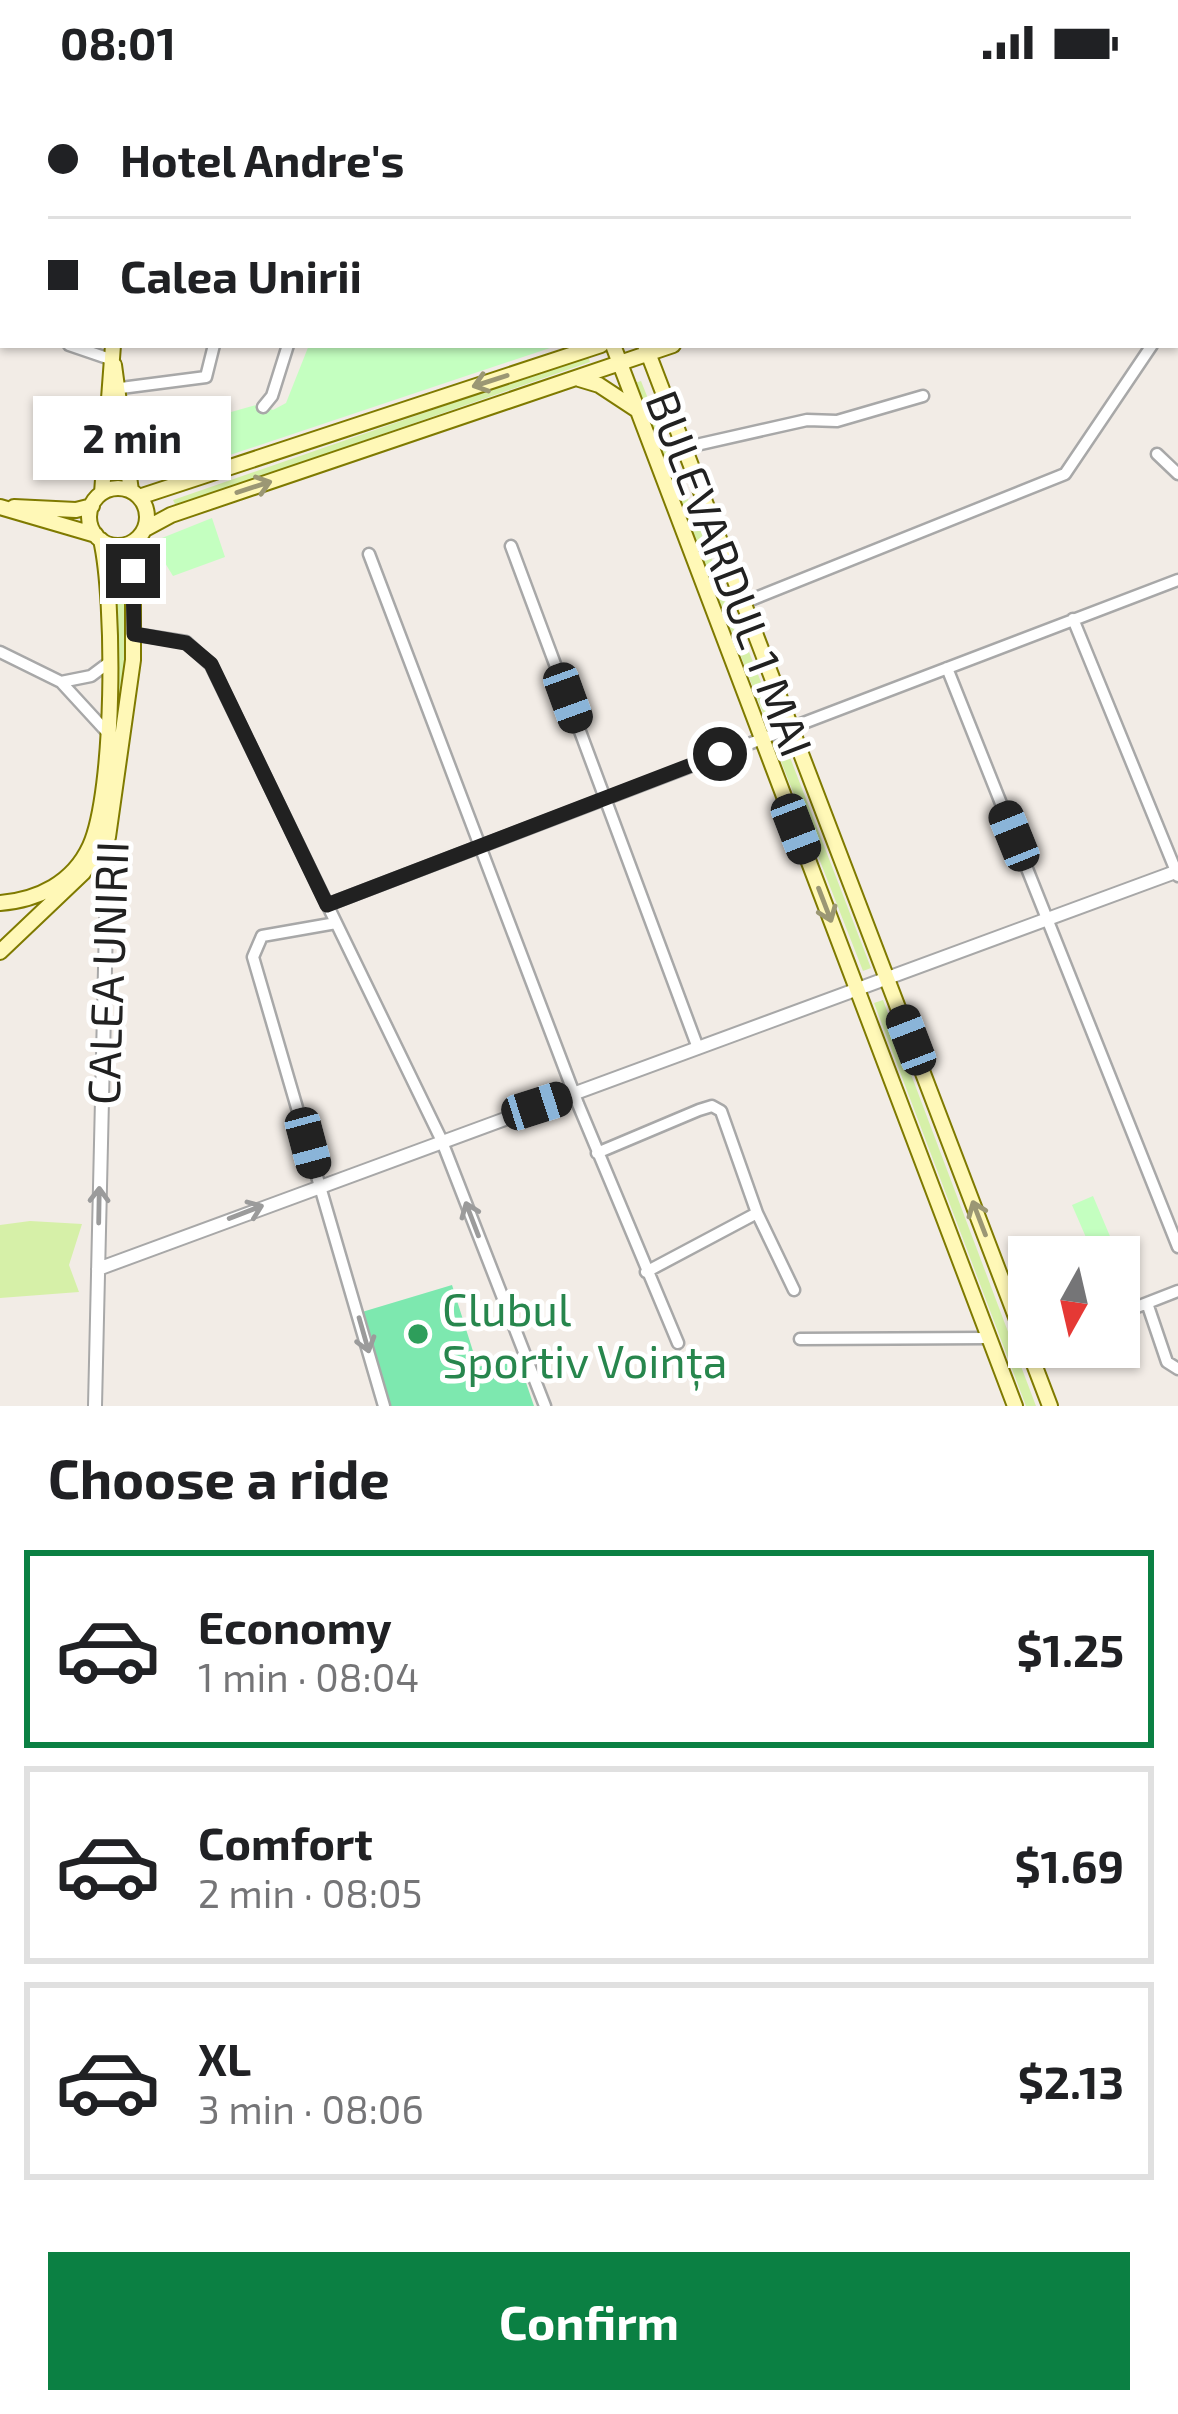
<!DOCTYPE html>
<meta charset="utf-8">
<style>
body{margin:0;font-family:"Exo 2",sans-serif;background:#f6f6f6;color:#202124;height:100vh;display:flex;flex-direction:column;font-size:45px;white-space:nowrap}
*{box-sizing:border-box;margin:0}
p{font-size:39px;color:#757577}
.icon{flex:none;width:66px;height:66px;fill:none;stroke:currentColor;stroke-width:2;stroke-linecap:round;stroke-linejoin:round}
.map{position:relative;height:1322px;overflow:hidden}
.sheet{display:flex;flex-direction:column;background:#fff;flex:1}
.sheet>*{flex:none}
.banner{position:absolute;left:0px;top:0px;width:1179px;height:264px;box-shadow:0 3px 9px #0004;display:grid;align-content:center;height:264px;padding:0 48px;background:#fff}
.needle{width:78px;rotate:188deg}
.controls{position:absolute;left:1008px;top:1152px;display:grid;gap:24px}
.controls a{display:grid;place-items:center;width:132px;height:132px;border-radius:0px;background:#fff;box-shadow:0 3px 9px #0004;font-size:60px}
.end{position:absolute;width:54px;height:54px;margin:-27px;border:15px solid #212121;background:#fff;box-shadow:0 0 0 6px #fff}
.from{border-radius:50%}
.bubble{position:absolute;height:84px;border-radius:0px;background:#fff;box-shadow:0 3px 9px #0004;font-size:39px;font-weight:700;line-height:84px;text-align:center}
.car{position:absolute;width:36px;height:72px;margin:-36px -18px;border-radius:15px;box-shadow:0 0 9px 3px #0007;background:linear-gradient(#222 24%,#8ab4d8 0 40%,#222 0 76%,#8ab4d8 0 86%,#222 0)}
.banner b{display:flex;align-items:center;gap:42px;height:114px;font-size:45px}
.banner b+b{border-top:3px solid #e0e0e0}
.banner i{width:30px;height:30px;background:#202124}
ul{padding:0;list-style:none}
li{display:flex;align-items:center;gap:36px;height:198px;margin:0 24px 18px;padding:0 24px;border:6px solid #e0e0e0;border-radius:0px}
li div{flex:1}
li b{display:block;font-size:45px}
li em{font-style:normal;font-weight:700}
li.current{border-color:#0b8043}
li>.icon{width:108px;height:108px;stroke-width:1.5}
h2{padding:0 48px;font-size:54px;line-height:144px}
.cta{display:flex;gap:24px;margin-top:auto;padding:24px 48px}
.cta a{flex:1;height:138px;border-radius:0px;background:#0b8043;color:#fff;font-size:48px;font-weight:700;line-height:138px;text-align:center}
.status{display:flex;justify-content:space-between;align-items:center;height:84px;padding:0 60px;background:#fff;direction:ltr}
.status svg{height:33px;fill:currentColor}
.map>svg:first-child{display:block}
.grass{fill:#d6f0a8}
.park{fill:#c4ffc0}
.pitch{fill:#7de8af}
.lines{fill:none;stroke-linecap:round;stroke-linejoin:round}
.minor-casing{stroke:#a8a8a8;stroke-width:15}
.tertiary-casing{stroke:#a8a8a8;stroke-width:16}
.secondary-casing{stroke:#7f7a00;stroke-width:18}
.minor{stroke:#fff;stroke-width:10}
.tertiary{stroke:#fff;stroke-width:12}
.secondary{stroke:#fff8b7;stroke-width:14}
.oneway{stroke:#9b9774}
.oneway2{stroke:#9b9b9b}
.route{stroke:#212121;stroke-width:15}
.leisure-dot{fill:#2e9e5b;stroke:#fff;stroke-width:4.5}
.labels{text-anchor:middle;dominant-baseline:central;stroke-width:10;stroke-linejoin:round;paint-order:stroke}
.street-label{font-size:45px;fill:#212121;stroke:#fff}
.leisure-label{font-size:45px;fill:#27864d;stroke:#fff;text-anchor:start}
</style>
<div class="status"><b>08:01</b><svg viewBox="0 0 49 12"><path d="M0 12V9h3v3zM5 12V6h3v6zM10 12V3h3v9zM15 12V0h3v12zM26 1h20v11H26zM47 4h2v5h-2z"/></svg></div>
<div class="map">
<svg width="1178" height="1322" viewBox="0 0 1178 1322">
<rect width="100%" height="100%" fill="#f2ece6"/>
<!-- grass -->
<path class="grass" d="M588 272 590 278 176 422 173 416Z
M641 297 777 638 768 642 635 299Z
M116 476 125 477 126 596 118 618H113Z
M786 663 871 884 863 887 777 667Z
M883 916 1036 1322H1026L874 919Z
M30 1137 82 1140 69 1181 79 1208 0 1214V1141Z"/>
<!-- park -->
<path class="park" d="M309 261H559L158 395 145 391 138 354 260 320 273 326 286 319Z
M212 434 225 473 173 492 154 461 157 456Z
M1093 1112 1112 1157 1091 1165 1072 1121Z"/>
<!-- pitch -->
<path class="pitch" d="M452 1201 478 1283 517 1272 534 1322H390L362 1228Z"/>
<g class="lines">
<defs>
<path id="minor" d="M299 0 300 3
M1176 37 1178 38
M1176 96 1178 94
M0 238 3 239
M69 261 113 276
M121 304 206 293 214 261
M263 323 272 312 288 261
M683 364 807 336 837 337 923 312
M1157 370 1178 390
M511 462 698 964
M369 470 578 1020 678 1259
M743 519 1065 390 1152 261
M1073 535 1178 792
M134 550 186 558 211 581 441 1055 545 1322
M0 568 61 598 106 647
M947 584 1178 1163
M61 598 91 592 107 580
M327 821 1178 496
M336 839 262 852 253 873 384 1322
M597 1069 699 1026 712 1022 721 1027 757 1129 794 1206
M646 1188 757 1129
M1147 1219 1167 1278 1178 1285
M1119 1230 1178 1207
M800 1255 989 1254"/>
<path id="tertiary" d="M98 1185 1178 787
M95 1322 108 753"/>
<path id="secondary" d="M108 0V3
M515 0 516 3
M546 0 547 3
M1159 3 1162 0
M613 261 1015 1322
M645 261 1050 1322
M114 281 131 407
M579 295 599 301 637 326
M89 433a29 29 0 1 1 58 0a29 29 0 1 1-58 0Z
M102 409 113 261
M139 413 601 261
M0 423 96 451
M14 423 76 426 92 422
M145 445 171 431 673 261
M0 819C38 816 73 799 90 762 115 707 115 516 101 456
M0 868 83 789 108 753 133 576V458"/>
</defs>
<!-- minor casing -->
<use href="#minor" class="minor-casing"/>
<!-- tertiary casing -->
<use href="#tertiary" class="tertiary-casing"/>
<!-- secondary casing -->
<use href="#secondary" class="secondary-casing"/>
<!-- minor -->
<use href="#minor" class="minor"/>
<!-- tertiary -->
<use href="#tertiary" class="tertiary"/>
<!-- secondary -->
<use href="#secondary" class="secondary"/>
</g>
<!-- one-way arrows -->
<defs><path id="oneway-shaft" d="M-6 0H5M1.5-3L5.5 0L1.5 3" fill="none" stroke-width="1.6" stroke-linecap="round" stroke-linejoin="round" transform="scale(3)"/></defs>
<g class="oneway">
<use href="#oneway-shaft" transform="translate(490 297) rotate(162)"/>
<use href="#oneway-shaft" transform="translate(254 403) rotate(-18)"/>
<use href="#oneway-shaft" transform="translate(825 821) rotate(69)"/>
<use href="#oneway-shaft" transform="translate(979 1134) rotate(-111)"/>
</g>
<g class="oneway2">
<use href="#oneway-shaft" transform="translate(99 1121) rotate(-89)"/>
<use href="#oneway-shaft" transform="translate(246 1128) rotate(-21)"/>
<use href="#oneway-shaft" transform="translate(472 1135) rotate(-111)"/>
<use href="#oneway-shaft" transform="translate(364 1251) rotate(74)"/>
</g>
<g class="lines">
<!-- route -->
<path class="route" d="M133 487 134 550 186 559 211 580 327 821 720 670"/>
</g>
<!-- markers -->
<circle class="leisure-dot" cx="418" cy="1250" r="12"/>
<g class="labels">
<!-- street labels -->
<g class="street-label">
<text transform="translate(731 489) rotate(69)">BULEVARDUL 1 MAI</text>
<text transform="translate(106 889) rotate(-88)">CALEA UNIRII</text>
</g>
<!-- leisure labels -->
<g class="leisure-label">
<text x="442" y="1224">Clubul<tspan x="442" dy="52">Sportiv Voința</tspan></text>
</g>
</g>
</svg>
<div class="controls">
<a><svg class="needle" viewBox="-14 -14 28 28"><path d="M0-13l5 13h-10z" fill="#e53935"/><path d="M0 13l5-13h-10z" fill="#757577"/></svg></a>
</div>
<i class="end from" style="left:720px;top:670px"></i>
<i class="end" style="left:133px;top:487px"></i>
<div class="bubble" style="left:33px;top:312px;width:198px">2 min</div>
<i class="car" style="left:568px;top:614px;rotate:160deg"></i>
<i class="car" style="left:796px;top:745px;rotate:159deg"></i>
<i class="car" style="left:1014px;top:752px;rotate:338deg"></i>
<i class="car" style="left:911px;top:956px;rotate:339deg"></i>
<i class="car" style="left:537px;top:1022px;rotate:72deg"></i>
<i class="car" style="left:308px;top:1059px;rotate:165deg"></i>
<div class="banner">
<b><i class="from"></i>Hotel Andre's</b>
<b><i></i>Calea Unirii</b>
</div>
</div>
<section class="sheet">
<h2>Choose a ride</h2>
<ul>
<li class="current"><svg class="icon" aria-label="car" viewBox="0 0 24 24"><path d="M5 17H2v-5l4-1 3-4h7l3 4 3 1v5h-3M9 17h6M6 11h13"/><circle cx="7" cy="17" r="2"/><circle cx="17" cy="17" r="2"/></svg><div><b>Economy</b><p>1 min · 08:04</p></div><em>$1.25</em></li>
<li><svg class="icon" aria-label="car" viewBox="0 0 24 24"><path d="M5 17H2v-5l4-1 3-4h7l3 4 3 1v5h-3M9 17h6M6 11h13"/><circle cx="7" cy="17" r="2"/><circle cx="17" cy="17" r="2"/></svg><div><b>Comfort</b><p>2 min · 08:05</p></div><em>$1.69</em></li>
<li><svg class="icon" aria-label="car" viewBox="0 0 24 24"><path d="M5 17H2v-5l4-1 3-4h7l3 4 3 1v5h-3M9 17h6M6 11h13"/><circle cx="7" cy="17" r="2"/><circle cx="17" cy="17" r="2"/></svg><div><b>XL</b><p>3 min · 08:06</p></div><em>$2.13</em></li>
</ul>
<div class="cta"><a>Confirm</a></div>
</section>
